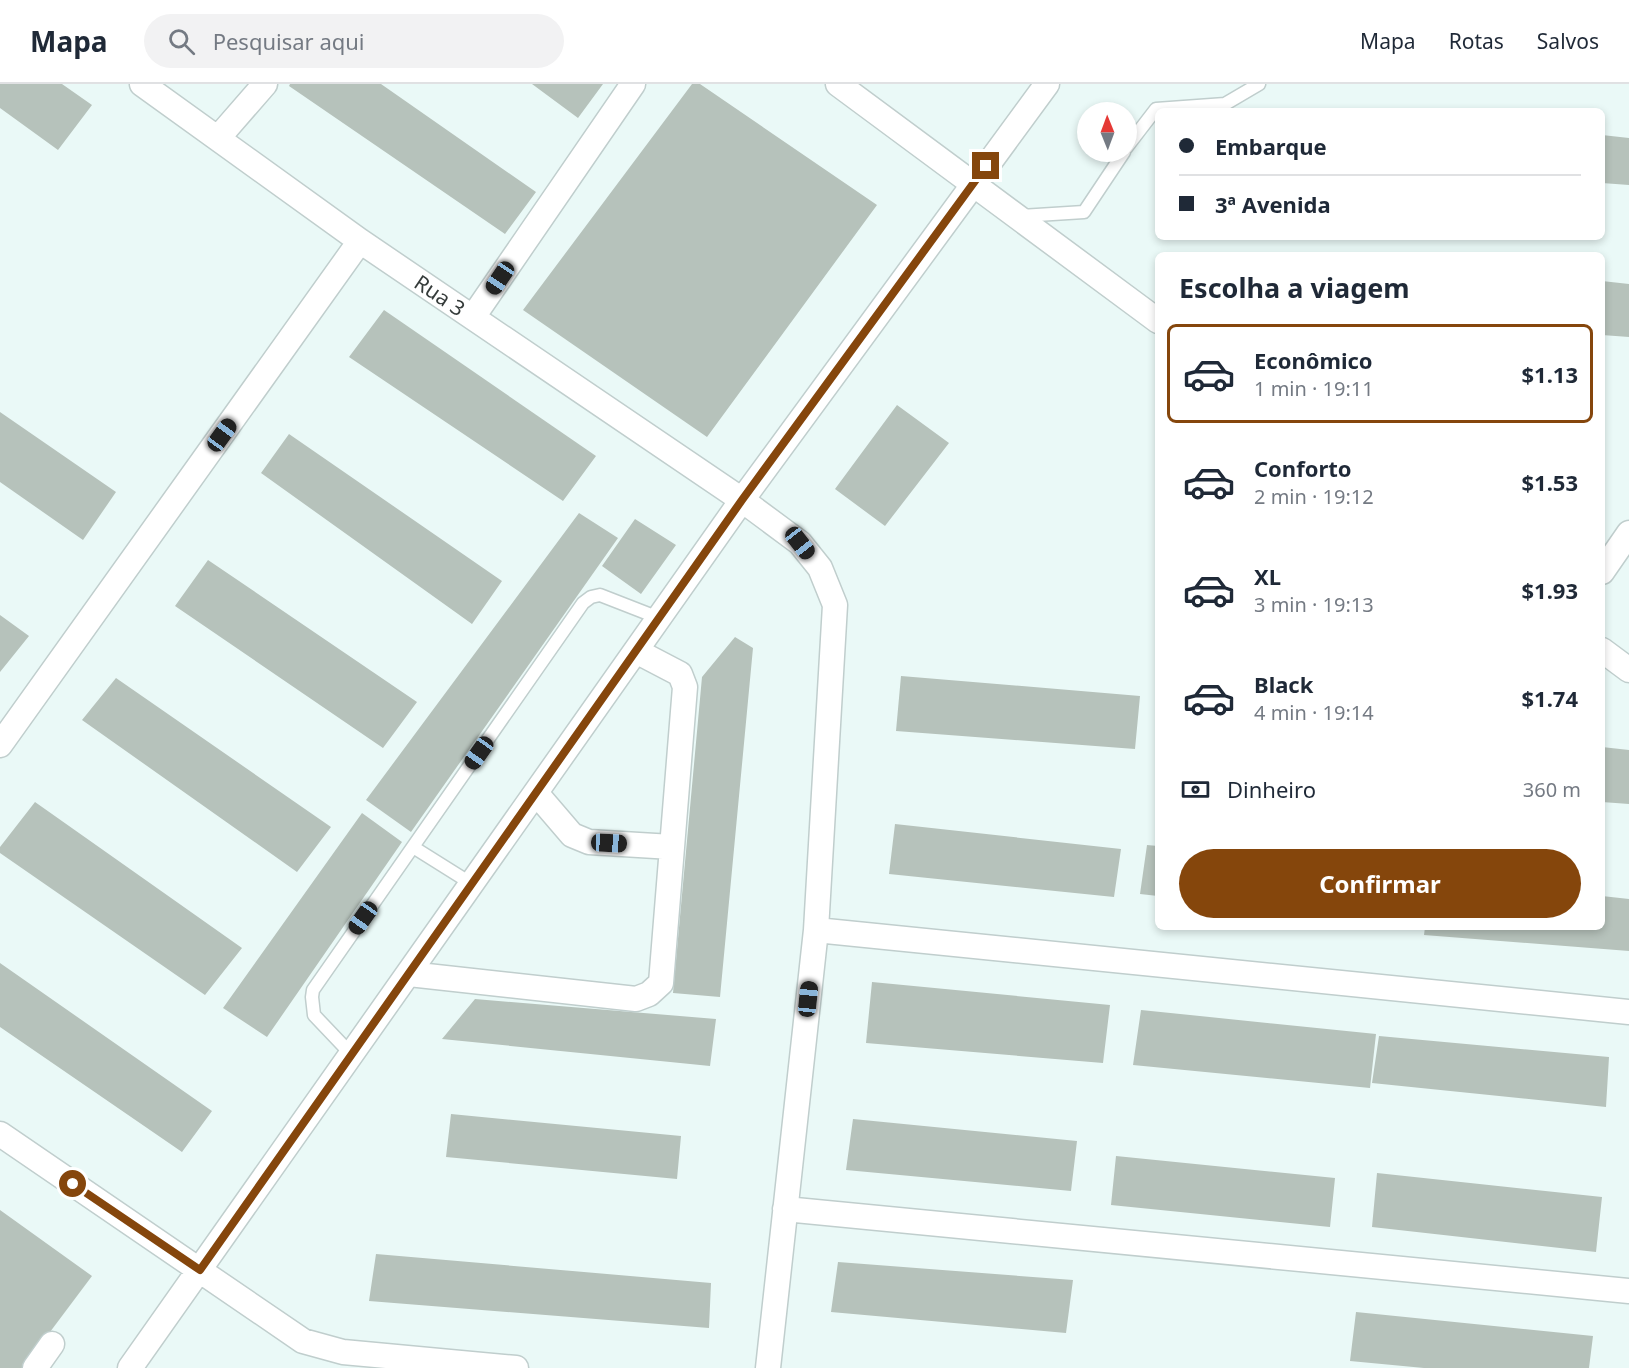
<!DOCTYPE html>
<html lang="pt">
<meta charset="utf-8">
<style>
body{margin:0;font-family:"Noto Sans",sans-serif;background:#f2f2f3;color:#1f2937;height:100vh;display:flex;flex-direction:column;font-size:22px;white-space:nowrap}
*{box-sizing:border-box;margin:0}
p{font-size:20px;color:#747a83}
.icon{flex:none;width:33px;height:33px;fill:none;stroke:currentColor;stroke-width:2;stroke-linecap:round;stroke-linejoin:round}
.map{position:relative;flex:1;overflow:hidden}
.drawer{position:absolute;left:1155px;top:168px;width:450px;height:678px;display:flex;flex-direction:column;background:#fff;border-radius:9px;box-shadow:0 3px 9px #0003}
.drawer>*{flex:none}
.banner{position:absolute;left:1155px;top:24px;width:450px;height:132px;border-radius:9px;box-shadow:0 3px 9px #0003;display:grid;align-content:center;height:132px;padding:0 24px;background:#fff}
.needle{width:39px;rotate:359deg}
.tools{position:absolute;left:1077px;top:18px;display:grid;gap:12px}
.tools a{display:grid;place-items:center;width:60px;height:60px;border-radius:50%;background:#fff;box-shadow:0 3px 9px #0003;font-size:30px}
.end{position:absolute;width:27px;height:27px;margin:-14px;border:8px solid #85460c;background:#fff;box-shadow:0 0 0 3px #fff}
.from{border-radius:50%}
.car{position:absolute;width:18px;height:36px;margin:-18px -9px;border-radius:8px;box-shadow:0 0 4px 2px #0007;background:linear-gradient(#222 24%,#8ab4d8 0 40%,#222 0 76%,#8ab4d8 0 86%,#222 0)}
.banner b{display:flex;align-items:center;gap:21px;height:57px;font-size:22px}
.banner b+b{border-top:2px solid #e0e1e3}
.banner i{width:15px;height:15px;background:#1f2937}
ul{padding:0;list-style:none}
li{display:flex;align-items:center;gap:18px;height:99px;margin:0 12px 9px;padding:0 12px;border:3px solid transparent;border-radius:9px}
li div{flex:1}
li b{display:block;font-size:22px}
li em{font-style:normal;font-weight:700}
li.on{border-color:#85460c}
li>.icon{width:54px;height:54px;stroke-width:1.5}
h2{padding:0 24px;font-size:27px;line-height:72px}
.pay{display:flex;align-items:center;gap:15px;height:66px;padding:0 24px;font-size:22px}
.pay p{margin-inline-start:auto}
.cta{display:flex;gap:12px;margin-top:auto;padding:12px 24px}
.cta a{flex:1;height:69px;border-radius:36px;background:#85460c;color:#fff;font-size:24px;font-weight:700;line-height:69px;text-align:center}
header{display:flex;align-items:center;gap:36px;box-sizing:border-box;height:84px;padding:0 30px;background:#fff;border-bottom:2px solid #e0e1e3}
header strong{font-size:28px}
nav{display:flex;gap:33px;margin-inline-start:auto;font-size:21px}
.search{width:420px;height:54px;background:#f2f2f3;display:flex;align-items:center;gap:15px;box-sizing:border-box;padding:0 21px;border-radius:33px;color:#747a83;font-size:22px}
.map>svg:first-child{display:block}
.building{fill:#b6c2bb}
.lines{fill:none;stroke-linecap:round;stroke-linejoin:round}
.lane-casing{stroke:#c0cecd;stroke-width:15}
.street-casing{stroke:#c0cecd;stroke-width:27}
.lane{stroke:#fff;stroke-width:12}
.street{stroke:#fff;stroke-width:24}
.route{stroke:#85460c;stroke-width:8}
.labels{text-anchor:middle;dominant-baseline:central;stroke-width:4.5;stroke-linejoin:round;paint-order:stroke}
.street-label{font-size:21px;fill:#363c3b;stroke:#fff}
</style>
<header>
<strong>Mapa</strong>
<div class="search"><svg class="icon" aria-label="search" viewBox="0 0 24 24"><circle cx="10" cy="10" r="6"/><path d="M15 15l6 6"/></svg>Pesquisar aqui</div>
<nav><a>Mapa</a><a>Rotas</a><a>Salvos</a></nav>
</header>
<div class="map">
<svg width="1629" height="1284" viewBox="0 0 1629 1284">
<rect width="100%" height="100%" fill="#eaf9f7"/>
<!-- building -->
<path class="building" d="M0 0H62L92 21 58 66 0 24Z
M290 0H381L536 108 505 150 289 2Z
M532 0H603L578 34Z
M692 0H700L877 121 707 353 523 226Z
M1602 51 1629 54V101L1602 99Z
M1602 197 1629 200V253L1602 251Z
M384 226 596 372 563 417 349 273Z
M897 321 949 359 885 442 835 405Z
M0 328 116 408 83 456 0 398Z
M289 350 502 497 472 540 261 389Z
M579 429 618 454 411 748 366 716Z
M635 435 676 461 641 510 602 482Z
M208 476 417 618 383 664 175 522Z
M0 531 29 552 0 588Z
M735 553 753 564 720 913 673 909 702 593Z
M901 592 1140 612 1135 665 896 647Z
M116 594 331 743 297 788 82 636Z
M1602 663 1629 666V720L1602 718Z
M35 718 242 864 205 911 0 769V763Z
M362 729 402 758 267 953 223 924Z
M895 740 1121 765 1114 813 889 790Z
M1147 761 1158 762V812L1140 810Z
M1602 812 1629 815V867L1424 851 1425 843H1602Z
M0 879 212 1027 182 1068 0 943Z
M872 898 1110 921 1103 979 866 959Z
M475 915 716 935 710 982 442 955Z
M1141 926 1376 950 1370 1004 1133 981Z
M1379 952 1609 973 1606 1023 1372 999Z
M451 1030 681 1052 677 1095 446 1073Z
M853 1035 1077 1057 1071 1107 846 1086Z
M1116 1072 1335 1094 1330 1143 1111 1121Z
M1377 1089 1602 1113 1596 1168 1372 1143Z
M0 1126 92 1192 23 1284H0Z
M376 1170 711 1199 709 1244 369 1217Z
M838 1178 1073 1196 1066 1249 831 1228Z
M1356 1228 1593 1252 1589 1284H1424L1350 1277Z"/>
<g class="lines">
<defs>
<path id="lane" d="M1126 64 1156 25 1225 20 1259 0
M1021 132 1084 128 1124 68
M413 763 472 800
M352 971 314 931 312 913 313 906 583 519 591 513 600 511 659 534"/>
<path id="street" d="M142 0 360 157 742 416 800 459 820 484 835 521 816 846 768 1284
M838 0 1158 237
M218 54 265 0
M473 233 633 0
M1602 488 1629 449
M1602 566 1629 586
M0 661 360 157
M536 709 572 751 589 758 672 763
M816 846 1629 928
M409 890 636 915 649 910 661 899 685 603 680 590 636 567
M0 1050 303 1257 343 1268 516 1284
M785 1125 1629 1207
M35 1284 52 1260
M130 1284 742 416 1047 0"/>
</defs>
<!-- lane casing -->
<use href="#lane" class="lane-casing"/>
<!-- street casing -->
<use href="#street" class="street-casing"/>
<!-- lane -->
<use href="#lane" class="lane"/>
<!-- street -->
<use href="#street" class="street"/>
</g>
<g class="lines">
<!-- route -->
<path class="route" d="M73 1100 200 1186 742 416 986 82"/>
</g>
<g class="labels">
<!-- street labels -->
<g class="street-label">
<text transform="translate(440 211) rotate(34)">Rua 3</text>
</g>
</g>
</svg>
<div class="tools">
<a><svg class="needle" viewBox="-14 -14 28 28"><path d="M0-13l5 13h-10z" fill="#e53935"/><path d="M0 13l5-13h-10z" fill="#747a83"/></svg></a>
</div>
<i class="end from" style="left:73px;top:1100px"></i>
<i class="end" style="left:986px;top:82px"></i>
<i class="car" style="left:500px;top:194px;rotate:214deg"></i>
<i class="car" style="left:222px;top:351px;rotate:36deg"></i>
<i class="car" style="left:800px;top:459px;rotate:142deg"></i>
<i class="car" style="left:479px;top:669px;rotate:215deg"></i>
<i class="car" style="left:609px;top:759px;rotate:93deg"></i>
<i class="car" style="left:363px;top:834px;rotate:215deg"></i>
<i class="car" style="left:808px;top:915px;rotate:6deg"></i>
<div class="banner">
<b><i class="from"></i>Embarque</b>
<b><i></i>3ª Avenida</b>
</div>
<section class="drawer">
<h2>Escolha a viagem</h2>
<ul>
<li class="on"><svg class="icon" aria-label="car" viewBox="0 0 24 24"><path d="M5 17H2v-5l4-1 3-4h7l3 4 3 1v5h-3M9 17h6M6 11h13"/><circle cx="7" cy="17" r="2"/><circle cx="17" cy="17" r="2"/></svg><div><b>Econômico</b><p>1 min · 19:11</p></div><em>$1.13</em></li>
<li><svg class="icon" aria-label="car" viewBox="0 0 24 24"><path d="M5 17H2v-5l4-1 3-4h7l3 4 3 1v5h-3M9 17h6M6 11h13"/><circle cx="7" cy="17" r="2"/><circle cx="17" cy="17" r="2"/></svg><div><b>Conforto</b><p>2 min · 19:12</p></div><em>$1.53</em></li>
<li><svg class="icon" aria-label="car" viewBox="0 0 24 24"><path d="M5 17H2v-5l4-1 3-4h7l3 4 3 1v5h-3M9 17h6M6 11h13"/><circle cx="7" cy="17" r="2"/><circle cx="17" cy="17" r="2"/></svg><div><b>XL</b><p>3 min · 19:13</p></div><em>$1.93</em></li>
<li><svg class="icon" aria-label="car" viewBox="0 0 24 24"><path d="M5 17H2v-5l4-1 3-4h7l3 4 3 1v5h-3M9 17h6M6 11h13"/><circle cx="7" cy="17" r="2"/><circle cx="17" cy="17" r="2"/></svg><div><b>Black</b><p>4 min · 19:14</p></div><em>$1.74</em></li>
</ul>
<div class="pay"><svg class="icon" aria-label="cash" viewBox="0 0 24 24"><path d="M3 7h18v10H3z"/><circle cx="12" cy="12" r="2"/></svg>Dinheiro<p>360 m</p></div>
<div class="cta"><a>Confirmar</a></div>
</section>
</div>
